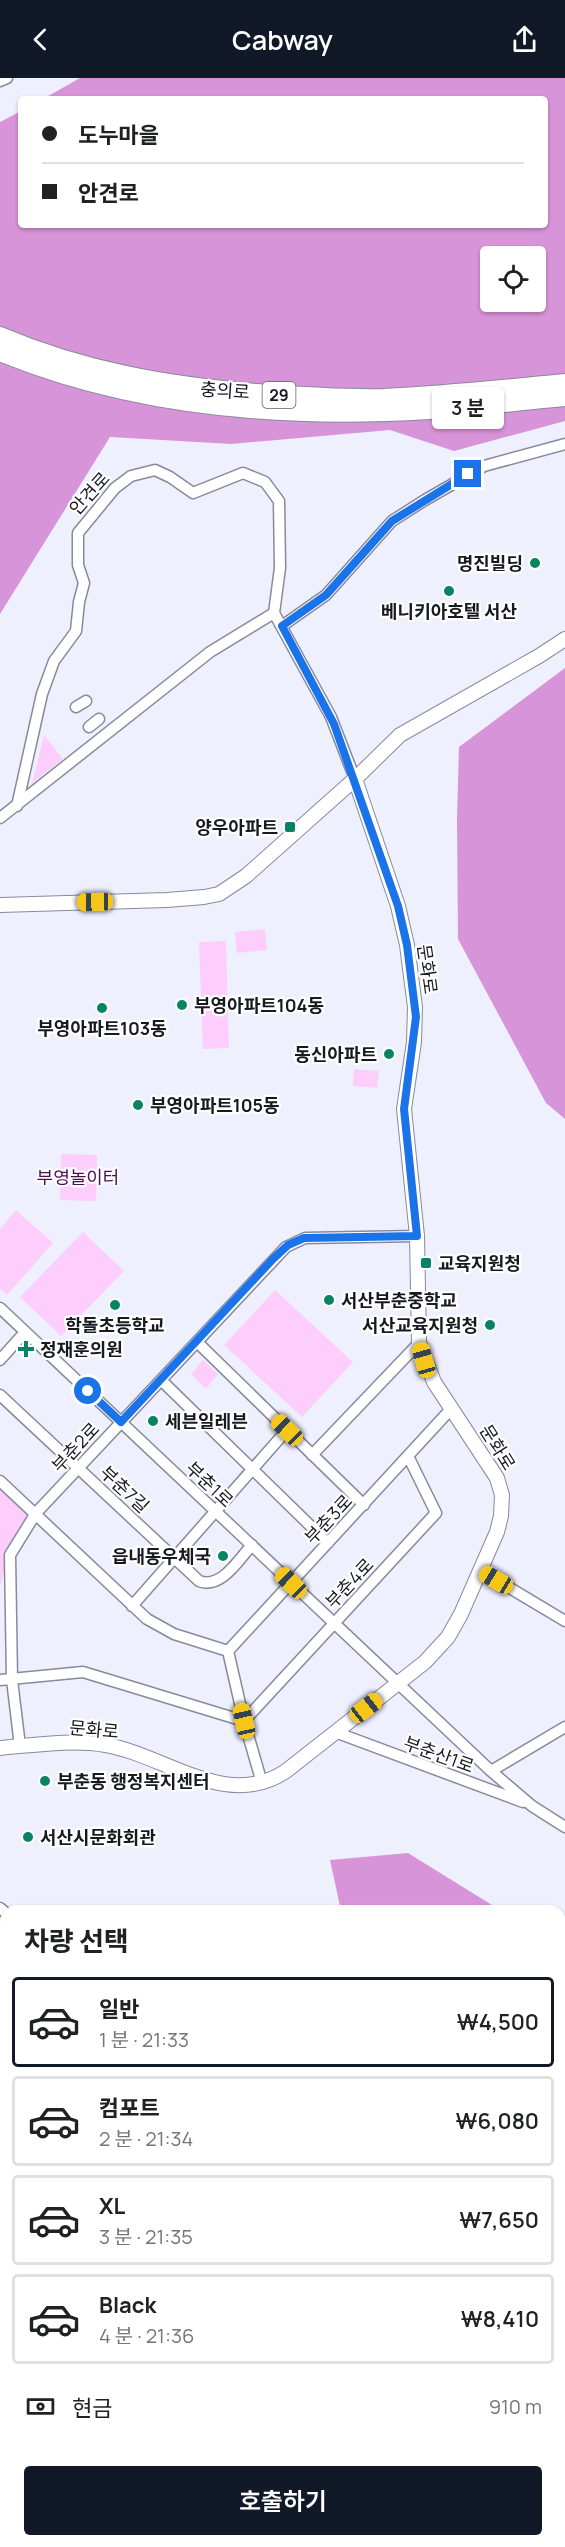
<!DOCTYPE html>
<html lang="ko">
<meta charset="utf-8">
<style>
body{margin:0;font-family:Manrope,"Noto Sans KR",sans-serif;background:#f6f6f6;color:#202124;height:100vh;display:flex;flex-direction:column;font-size:22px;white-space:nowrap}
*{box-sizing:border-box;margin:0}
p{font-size:20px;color:#757577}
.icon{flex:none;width:33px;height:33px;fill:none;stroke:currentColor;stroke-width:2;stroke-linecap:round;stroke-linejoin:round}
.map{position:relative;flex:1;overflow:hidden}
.details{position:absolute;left:0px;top:1827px;width:566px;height:642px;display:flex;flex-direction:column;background:#fff;border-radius:18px 18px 0 0;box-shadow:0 2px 4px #0004}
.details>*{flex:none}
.hud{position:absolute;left:18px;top:18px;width:530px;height:132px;border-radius:6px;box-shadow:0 2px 4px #0004;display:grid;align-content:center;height:132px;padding:0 24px;background:#fff}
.buttons{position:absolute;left:480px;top:168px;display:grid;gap:12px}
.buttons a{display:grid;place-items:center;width:66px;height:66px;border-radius:6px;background:#fff;box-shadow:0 2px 4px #0004;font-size:30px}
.end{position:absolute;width:27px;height:27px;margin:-14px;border:8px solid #1a73e8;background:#fff;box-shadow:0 0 0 3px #fff}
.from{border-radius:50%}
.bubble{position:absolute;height:42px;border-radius:6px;background:#fff;box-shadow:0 2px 4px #0004;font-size:20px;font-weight:600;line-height:42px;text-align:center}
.car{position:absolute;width:18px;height:36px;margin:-18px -9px;border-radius:8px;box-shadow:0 0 4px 2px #0007;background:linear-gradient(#f5c518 24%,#345 0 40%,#f5c518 0 76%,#345 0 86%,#f5c518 0)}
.hud b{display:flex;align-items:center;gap:21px;height:57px;font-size:22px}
.hud b+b{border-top:2px solid #e0e0e0}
.hud i{width:15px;height:15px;background:#202124}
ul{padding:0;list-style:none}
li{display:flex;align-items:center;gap:18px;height:90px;margin:0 12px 9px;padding:0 12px;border:3px solid #e0e0e0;border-radius:6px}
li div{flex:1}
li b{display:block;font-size:22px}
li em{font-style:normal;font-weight:600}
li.active{border-color:#111827}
li>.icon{width:54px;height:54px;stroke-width:1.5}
h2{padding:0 24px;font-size:27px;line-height:72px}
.pay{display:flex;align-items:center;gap:15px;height:66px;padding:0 24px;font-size:22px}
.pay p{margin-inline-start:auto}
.button{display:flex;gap:12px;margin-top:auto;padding:12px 24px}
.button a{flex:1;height:69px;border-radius:6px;background:#111827;color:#fff;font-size:24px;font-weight:600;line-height:69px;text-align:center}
header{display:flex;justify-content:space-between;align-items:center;height:78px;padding:0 24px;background:#111827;color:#fff;font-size:27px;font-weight:600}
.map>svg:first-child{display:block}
.green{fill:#fdcdfc}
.forest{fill:#d894d8;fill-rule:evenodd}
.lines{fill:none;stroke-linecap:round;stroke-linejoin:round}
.street-casing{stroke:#87899d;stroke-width:13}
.secondary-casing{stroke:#87899d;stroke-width:16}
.highway-casing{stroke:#87899d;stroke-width:20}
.street{stroke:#fff;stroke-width:10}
.secondary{stroke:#fff;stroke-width:14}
.highway{stroke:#fff;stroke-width:18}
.route{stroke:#1a73e8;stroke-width:8}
.poi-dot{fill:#088363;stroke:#fff;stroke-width:2}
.labels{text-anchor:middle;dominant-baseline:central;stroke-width:4.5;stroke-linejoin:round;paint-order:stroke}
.shield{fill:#fff;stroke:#5d5e64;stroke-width:1.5}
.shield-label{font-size:16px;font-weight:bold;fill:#181921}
.street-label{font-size:18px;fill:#181921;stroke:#fff}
.poi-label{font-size:18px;font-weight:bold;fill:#181921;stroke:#fff;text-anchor:start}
.park-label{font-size:18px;fill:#4c0e4e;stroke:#fff}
</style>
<header><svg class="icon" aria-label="back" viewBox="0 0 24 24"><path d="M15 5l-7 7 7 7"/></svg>Cabway<svg class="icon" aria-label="share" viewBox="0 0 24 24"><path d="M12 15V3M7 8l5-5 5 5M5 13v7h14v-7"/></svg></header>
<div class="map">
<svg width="565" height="2469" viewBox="0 0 565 2469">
<rect width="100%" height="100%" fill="#eff0fe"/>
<!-- green -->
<path class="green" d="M44 657 63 681 32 705Z
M265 851 267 872 237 875 235 854Z
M226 863 229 970 203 971 199 864Z
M354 991 379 993 377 1010 353 1008Z
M61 1076 97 1077 96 1123 60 1122Z
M16 1132 53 1165 7 1217 0 1211V1151Z
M83 1154 124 1193 61 1258 20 1219Z
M275 1212 353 1284 302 1339 224 1267Z
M203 1282 218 1296 206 1311 191 1296Z
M0 1411 31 1439 9 1472 0 1509Z
M6 1973V2081H0V1974Z"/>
<!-- forest -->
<path class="forest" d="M80 0H565V343L454 373 390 352 231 366 110 359 0 536V44L21 33V147H544V21H43ZM490 178H536V224H490Z
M565 590V1041L546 1025 458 861 457 740 459 669Z
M408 1775 500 1832 502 1833H341L330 1782Z
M560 1869 565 1873V2469H150L151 2463H560Z
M0 2043H6V2243L0 2240Z"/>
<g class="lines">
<defs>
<path id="street" d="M0 3 7 0
M282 548 326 517 392 443 425 422 484 388 565 366
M76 629 86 623
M89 649 99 641
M17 728 42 616 54 583 76 553 79 524 84 505 78 487V455L115 410 131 398 155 392 170 399 193 415 243 395 265 404 279 423 280 490 274 535 331 639 355 701
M0 740 210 574 274 535
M0 1230 491 1693 532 1728 565 1749
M197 1264 364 1427
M0 1282 25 1254
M161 1302 328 1465
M0 1317 199 1503C221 1512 239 1481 252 1467
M312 1377 419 1265
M0 1403 147 1541 174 1556 228 1573 451 1331
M480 1492 565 1543
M132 1528 287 1352
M228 1573 244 1643 262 1705
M0 1602 83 1594 244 1643 436 1435 408 1378
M335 1654 523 1724
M20 1668 12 1602 10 1477 36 1435 286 1169 305 1160 417 1158
M491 1693 565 1649
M0 1830 6 1835
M0 2454 6 2446
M24 2469 29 2465 31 2469"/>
<path id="secondary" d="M0 827 167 822 204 819 219 816 246 798 355 701 400 657 539 578 565 561
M0 1670C34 1667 72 1661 106 1667 165 1677 227 1733 286 1693L425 1584 448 1559 461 1536 497 1454 501 1438 502 1417 497 1400 434 1304 419 1265 417 1158 404 1031 414 964 415 929 407 867 398 828 355 701
M0 2384 6 2389
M70 2463 74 2469"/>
<path id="highway" d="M0 258C82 293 168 308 256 315 298 318 341 321 384 320 444 317 505 311 565 305
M0 274C134 329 285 341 429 332 475 329 520 323 565 319"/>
</defs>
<!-- street casing -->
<use href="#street" class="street-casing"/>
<!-- secondary casing -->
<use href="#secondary" class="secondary-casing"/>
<!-- highway casing -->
<use href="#highway" class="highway-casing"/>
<!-- street -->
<use href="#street" class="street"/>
<!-- secondary -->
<use href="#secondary" class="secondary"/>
<!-- highway -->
<use href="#highway" class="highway"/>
</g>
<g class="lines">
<!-- route -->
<path class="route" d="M88 1313 121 1344 273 1181 288 1167 304 1160 417 1158 404 1031 416 939 407 867 398 828 334 646 282 548 326 517 392 443 468 396"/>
</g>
<!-- markers -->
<g class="poi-dot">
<circle cx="535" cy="485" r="6"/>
<circle cx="449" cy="513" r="6"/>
<rect x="284" y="743" width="12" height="12" rx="3"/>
<circle cx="182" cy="927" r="6"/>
<circle cx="102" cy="930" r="6"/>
<circle cx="389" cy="976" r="6"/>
<circle cx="138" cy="1027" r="6"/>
<rect x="420" y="1179" width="12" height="12" rx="3"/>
<circle cx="329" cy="1222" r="6"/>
<circle cx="115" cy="1227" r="6"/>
<circle cx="490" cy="1247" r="6"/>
<path d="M23 1262h6v6h6v6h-6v6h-6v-6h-6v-6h6z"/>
<circle cx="153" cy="1343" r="6"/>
<circle cx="223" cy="1478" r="6"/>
<circle cx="45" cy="1703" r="6"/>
<circle cx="28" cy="1759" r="6"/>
</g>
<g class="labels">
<!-- shield labels -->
<rect class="shield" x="262.5" y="304" width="33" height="26" rx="4.5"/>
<g class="shield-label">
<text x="279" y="317">29</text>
</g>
<!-- street labels -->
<g class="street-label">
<text transform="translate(225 312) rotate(4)">충의로</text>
<text transform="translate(89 415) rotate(-48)">안견로</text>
<text transform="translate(428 891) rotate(82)">문화로</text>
<text transform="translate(75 1369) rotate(-47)">부춘2로</text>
<text transform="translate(498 1369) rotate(58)">문화로</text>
<text transform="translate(210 1406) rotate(43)">부춘1로</text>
<text transform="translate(125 1411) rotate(43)">부춘7길</text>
<text transform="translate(328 1441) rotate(-47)">부춘3로</text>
<text transform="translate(349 1505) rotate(-47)">부춘4로</text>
<text transform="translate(94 1651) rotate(5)">문화로</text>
<text transform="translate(439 1676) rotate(20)">부춘산1로</text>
</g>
<!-- poi labels -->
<g class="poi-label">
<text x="523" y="485" text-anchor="end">명진빌딩</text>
<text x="449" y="533" text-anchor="middle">베니키아호텔 서산</text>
<text x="278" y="749" text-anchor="end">양우아파트</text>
<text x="194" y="927">부영아파트104동</text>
<text x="102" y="950" text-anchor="middle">부영아파트103동</text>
<text x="377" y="976" text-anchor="end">동신아파트</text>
<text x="150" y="1027">부영아파트105동</text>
<text x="438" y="1185">교육지원청</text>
<text x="341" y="1222">서산부춘중학교</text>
<text x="115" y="1247" text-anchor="middle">학돌초등학교</text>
<text x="478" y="1247" text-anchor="end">서산교육지원청</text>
<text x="40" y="1271">정재훈의원</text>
<text x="165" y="1343">세븐일레븐</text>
<text x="211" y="1478" text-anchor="end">읍내동우체국</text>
<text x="57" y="1703">부춘동 행정복지센터</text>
<text x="40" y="1759">서산시문화회관</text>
</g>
<!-- park labels -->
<g class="park-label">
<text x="78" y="1099">부영놀이터</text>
</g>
</g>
</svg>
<div class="buttons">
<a><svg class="icon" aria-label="locate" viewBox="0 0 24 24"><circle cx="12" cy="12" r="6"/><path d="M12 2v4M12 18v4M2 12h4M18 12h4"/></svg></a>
</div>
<i class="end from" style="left:88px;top:1313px"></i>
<i class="end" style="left:468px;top:396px"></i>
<div class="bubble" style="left:432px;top:309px;width:72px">3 분</div>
<i class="car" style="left:95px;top:824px;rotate:269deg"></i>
<i class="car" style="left:424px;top:1282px;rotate:344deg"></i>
<i class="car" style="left:287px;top:1352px;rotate:314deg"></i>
<i class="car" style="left:496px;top:1502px;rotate:301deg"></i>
<i class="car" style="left:291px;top:1505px;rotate:314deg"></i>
<i class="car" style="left:366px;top:1630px;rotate:52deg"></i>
<i class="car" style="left:244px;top:1643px;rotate:347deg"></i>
<div class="hud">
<b><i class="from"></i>도누마을</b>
<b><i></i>안견로</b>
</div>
<section class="details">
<h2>차량 선택</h2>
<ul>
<li class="active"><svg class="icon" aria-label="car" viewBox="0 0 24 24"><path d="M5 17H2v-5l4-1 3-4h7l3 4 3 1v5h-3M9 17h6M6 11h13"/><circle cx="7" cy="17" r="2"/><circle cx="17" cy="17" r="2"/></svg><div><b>일반</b><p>1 분 · 21:33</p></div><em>₩4,500</em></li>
<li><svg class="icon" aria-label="car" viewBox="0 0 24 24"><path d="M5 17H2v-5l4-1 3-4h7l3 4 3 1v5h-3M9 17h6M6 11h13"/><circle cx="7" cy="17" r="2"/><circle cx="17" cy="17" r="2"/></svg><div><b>컴포트</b><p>2 분 · 21:34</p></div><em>₩6,080</em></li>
<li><svg class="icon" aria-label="car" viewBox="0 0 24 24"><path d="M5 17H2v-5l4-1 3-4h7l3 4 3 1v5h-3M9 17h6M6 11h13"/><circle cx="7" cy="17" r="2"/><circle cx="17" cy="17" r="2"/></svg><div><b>XL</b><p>3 분 · 21:35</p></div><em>₩7,650</em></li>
<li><svg class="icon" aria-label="car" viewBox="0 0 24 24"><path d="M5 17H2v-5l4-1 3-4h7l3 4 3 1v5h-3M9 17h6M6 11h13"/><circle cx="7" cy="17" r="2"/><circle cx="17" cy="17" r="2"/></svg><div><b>Black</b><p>4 분 · 21:36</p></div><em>₩8,410</em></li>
</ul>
<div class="pay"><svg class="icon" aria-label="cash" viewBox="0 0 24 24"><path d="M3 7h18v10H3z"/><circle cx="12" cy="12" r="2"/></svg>현금<p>910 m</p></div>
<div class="button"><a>호출하기</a></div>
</section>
</div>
